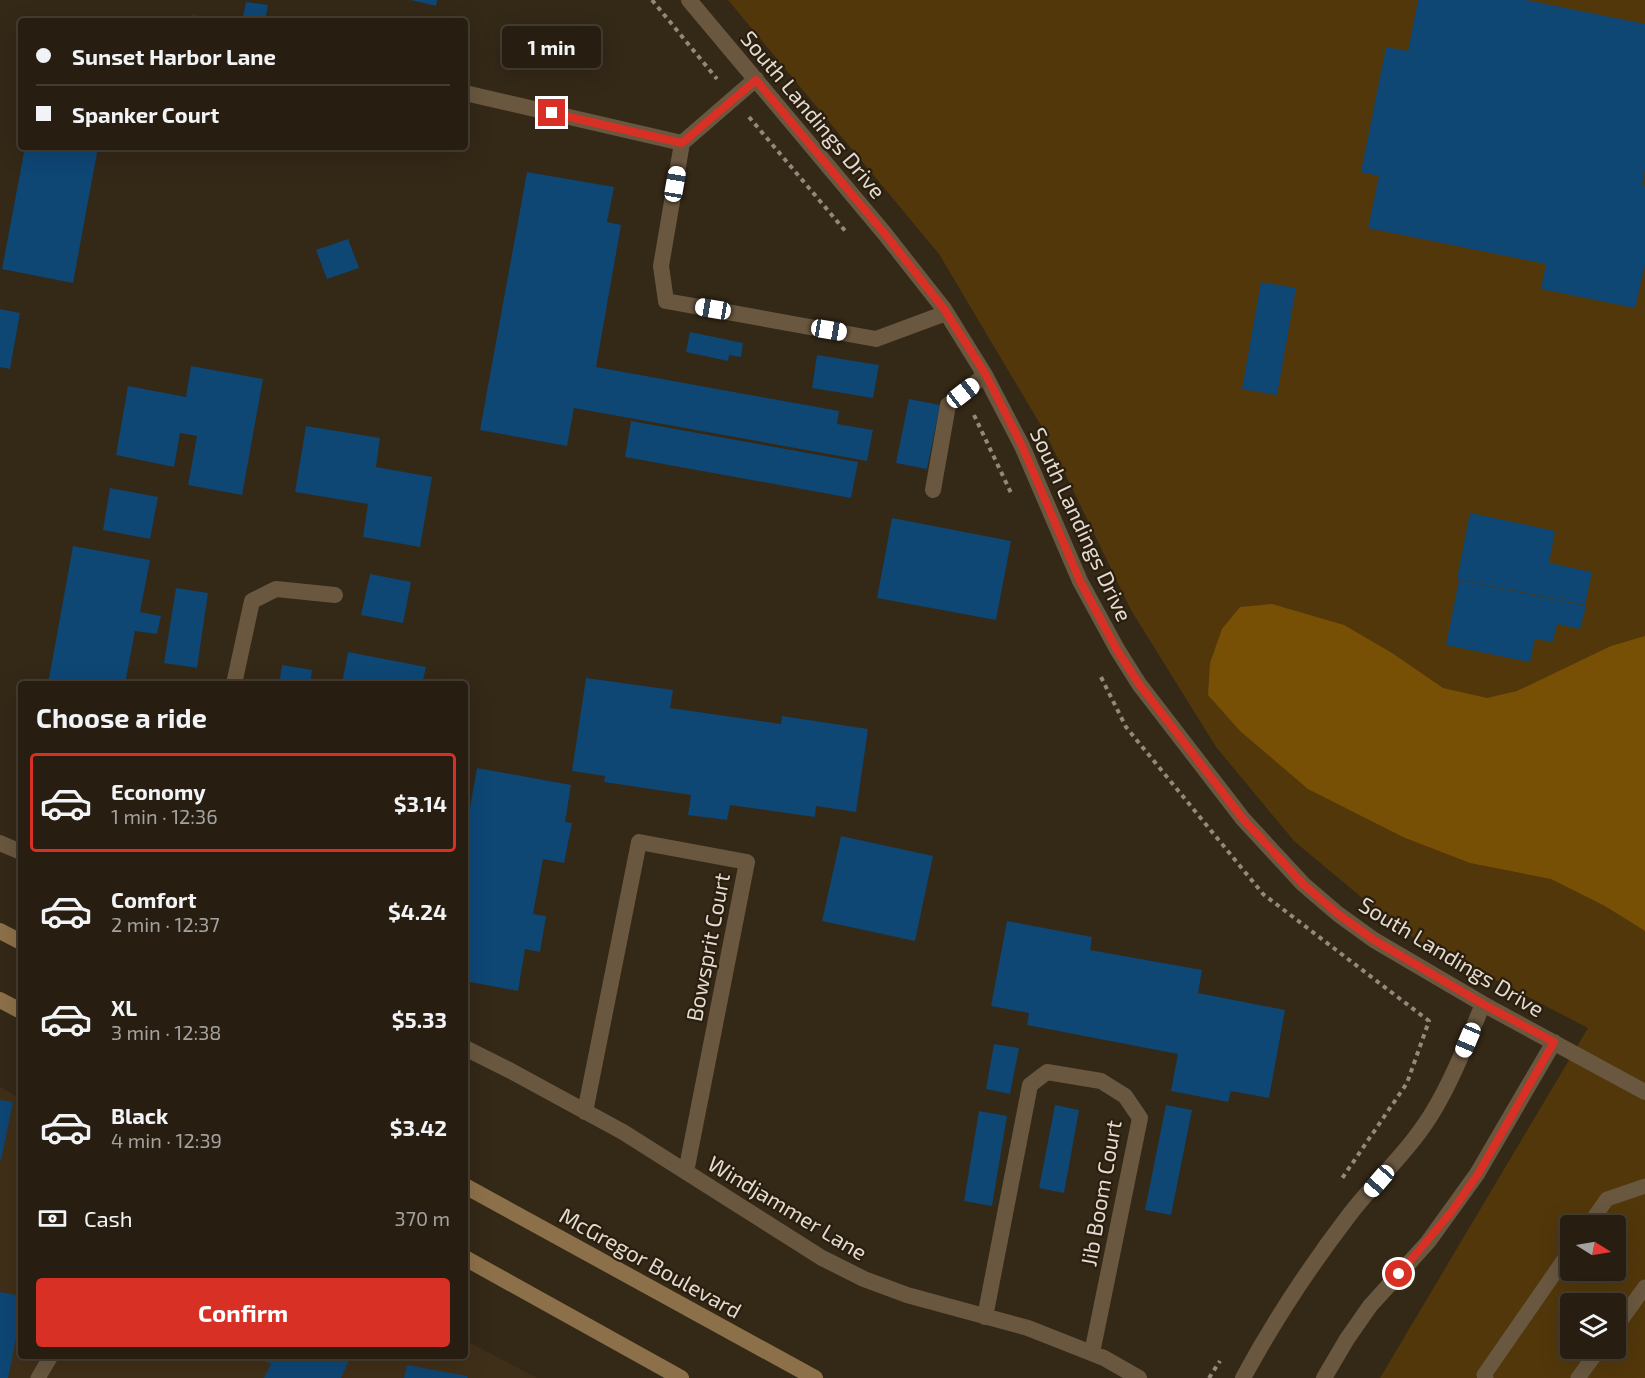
<!DOCTYPE html>
<meta charset="utf-8">
<style>
body{margin:0;font-family:"Exo 2",sans-serif;background:#2f271a;color:#f1f3f6;height:100vh;display:flex;flex-direction:column;font-size:22px;white-space:nowrap}
*{box-sizing:border-box;margin:0}
p{font-size:20px;color:#a4a29f}
.icon{flex:none;width:33px;height:33px;fill:none;stroke:currentColor;stroke-width:2;stroke-linecap:round;stroke-linejoin:round}
.map{position:relative;flex:1;overflow:hidden}
.panel{position:absolute;left:18px;top:681px;width:450px;height:678px;display:flex;flex-direction:column;background:#271e11;border-radius:6px;box-shadow:0 6px 24px #0002,0 0 0 2px #433c31}
.panel>*{flex:none}
.guide{position:absolute;left:18px;top:18px;width:450px;height:132px;border-radius:6px;box-shadow:0 6px 24px #0002,0 0 0 2px #433c31;display:grid;align-content:center;height:132px;padding:0 18px;background:#271e11}
.needle{width:39px;rotate:101deg}
.fabs{position:absolute;left:1560px;top:1215px;display:grid;gap:12px}
.fabs a{display:grid;place-items:center;width:66px;height:66px;border-radius:6px;background:#271e11;box-shadow:0 6px 24px #0002,0 0 0 2px #433c31;font-size:30px}
.end{position:absolute;width:27px;height:27px;margin:-14px;border:8px solid #d93025;background:#fff;box-shadow:0 0 0 3px #fff}
.from{border-radius:50%}
.bubble{position:absolute;height:42px;border-radius:6px;background:#271e11;box-shadow:0 6px 24px #0002,0 0 0 2px #433c31;font-size:20px;font-weight:700;line-height:42px;text-align:center}
.car{position:absolute;width:18px;height:36px;margin:-18px -9px;border-radius:8px;box-shadow:0 0 4px 2px #0007;background:linear-gradient(#fff 24%,#345 0 40%,#fff 0 76%,#345 0 86%,#fff 0)}
.guide b{display:flex;align-items:center;gap:21px;height:57px;font-size:22px}
.guide b+b{border-top:2px solid #433c31}
.guide i{width:15px;height:15px;background:#f1f3f6}
ul{padding:0;list-style:none}
li{display:flex;align-items:center;gap:18px;height:99px;margin:0 12px 9px;padding:0 6px;border:3px solid transparent;border-radius:6px}
li div{flex:1}
li b{display:block;font-size:22px}
li em{font-style:normal;font-weight:700}
li.on{border-color:#d93025}
li>.icon{width:54px;height:54px;stroke-width:1.5}
h2{padding:0 18px;font-size:27px;line-height:72px}
.pay{display:flex;align-items:center;gap:15px;height:66px;padding:0 18px;font-size:22px}
.pay p{margin-inline-start:auto}
.button{display:flex;gap:12px;margin-top:auto;padding:12px 18px}
.button a{flex:1;height:69px;border-radius:6px;background:#d93025;color:#fff;font-size:24px;font-weight:700;line-height:69px;text-align:center}
.map>svg:first-child{display:block}
.built{fill:#402f18}
.green{fill:#52370b;fill-rule:evenodd}
.water{fill:#785005}
.building{fill:#0e4674}
.lines{fill:none;stroke-linecap:round;stroke-linejoin:round}
.path{stroke:#92887b;stroke-width:4;stroke-dasharray:4.5 4.5;stroke-linecap:butt}
.service{stroke:#69573f;stroke-width:15}
.minor{stroke:#69573f;stroke-width:16}
.secondary{stroke:#8c7049;stroke-width:16}
.route{stroke:#d93025;stroke-width:8}
.labels{text-anchor:middle;dominant-baseline:central;stroke-width:4.5;stroke-linejoin:round;paint-order:stroke}
.street-label{font-size:22px;fill:#e3dbd1;stroke:#2a1e0e}
</style>
<div class="map">
<svg width="1645" height="1378" viewBox="0 0 1645 1378">
<rect width="100%" height="100%" fill="#342817"/>
<!-- built -->
<path class="built" d="M0 1087 21 1099V1356H465V1340L537 1378H0Z"/>
<!-- green -->
<path class="green" d="M728 0H1645V1378H1380L1588 1028 1403 932 1294 841 1216 747 1131 610 1046 434 939 254ZM1570 1226H1616V1270H1570ZM1570 1304H1616V1348H1570Z"/>
<!-- water -->
<path class="water" d="M1272 604 1344 625 1392 653 1443 688 1487 698 1517 691 1611 646 1645 636V931L1605 906 1551 879 1470 863 1403 837 1308 789 1240 731 1208 695 1210 663 1222 629 1240 607Z"/>
<!-- building -->
<path class="building" d="M411 0H437L436 6Z
M1418 0H1526L1645 24V170L1642 186H1645V265L1635 308 1541 289 1546 264 1368 228 1379 176 1361 172 1386 47 1408 51Z
M246 2 268 5 265 21H242Z
M193 15 219 20V21H192Z
M25 147H98L73 283 2 269Z
M527 172 614 187 607 222 621 225 596 367 839 411 837 424 873 430 867 461 574 408 567 446 480 430Z
M348 239 359 268 327 279 316 250Z
M1261 282 1296 288 1277 395 1242 389Z
M0 309 20 313 10 369 0 367Z
M690 332 743 343 741 357 729 355 728 361 686 352Z
M817 355 879 365 873 398 812 388Z
M191 366 263 379 242 495 188 485 197 436 180 433 174 467 116 455 128 386 186 397Z
M909 399 940 405 927 469 896 463Z
M631 421 858 462 851 498 625 457Z
M306 426 380 438 376 467 432 477 420 547 363 537 368 504 295 492Z
M110 488 158 497 150 539 103 530Z
M1470 513 1555 531 1549 563 1592 572 1585 605 1457 579Z
M892 518 1011 541 996 620 877 598Z
M73 546 150 560 140 612 161 616 157 634 135 631 125 684H48Z
M370 574 411 582 403 623 361 615Z
M1459 580 1586 606 1580 629 1557 624 1553 642 1535 639 1530 662 1446 645Z
M176 588 208 593 197 668 164 663Z
M348 652 426 667 422 684H342Z
M282 665 312 670 310 684H279Z
M586 678 673 690 670 708 781 724 782 716 868 729 856 812 816 806 815 817 730 805 727 820 688 815 691 795 604 782 605 776 572 771Z
M477 768 571 785 565 822 572 823 564 863 543 859 533 914 546 916 540 952 525 949 518 991 465 981V836Z
M841 836 933 856 915 941 822 921Z
M1007 921 1092 937 1090 950 1202 970 1198 993 1285 1010 1269 1098 1231 1091 1228 1102 1171 1091 1178 1054 1027 1025 1029 1013 991 1006Z
M994 1044 1019 1048 1010 1094 986 1089Z
M0 1100 13 1102 1 1160H0Z
M1055 1105 1079 1110 1064 1193 1039 1188Z
M1166 1105 1192 1110 1171 1215 1145 1210Z
M979 1111 1007 1116 992 1206 964 1201Z
M0 1292 21 1296V1313L8 1378H0Z
M253 1356H351L341 1378H264L271 1364Z
M407 1365 467 1376V1378H404Z"/>
<g class="lines">
<!-- path -->
<path class="path" d="M652 0 717 79
M749 117 847 233
M974 415 1012 495
M1101 677 1126 727 1263 894 1429 1021 1407 1083 1341 1180
M1209 1378 1220 1361"/>
<!-- service -->
<path class="service" d="M1588 1226 1607 1199 1645 1186
M1616 1327 1645 1287
M38 1378 51 1356
M1486 1378 1484 1375 1570 1251
M1578 1378 1600 1348"/>
<!-- minor -->
<path class="minor" d="M689 0 885 234 944 309 985 375 1022 446 1080 581 1117 649 1139 684 1243 819 1303 884 1338 914 1374 940 1483 1004 1645 1092
M756 79 682 143 661 266 666 301 876 339 946 313
M465 93 682 143
M933 490 948 405 985 375
M234 684 252 601 276 589 335 595
M0 843 21 852
M465 1048 511 1071 623 1132 822 1258 864 1279 907 1295 1028 1328 1104 1358 1139 1378
M585 1112 639 842 747 862 686 1172
M985 1317 1030 1085 1047 1072 1101 1081 1125 1096 1140 1118 1092 1353
M1243 1378C1274 1321 1310 1266 1350 1214 1376 1180 1408 1152 1431 1115 1452 1081 1467 1042 1483 1004
M1324 1378 1347 1339 1370 1306 1428 1242 1477 1174 1554 1042"/>
<!-- secondary -->
<path class="secondary" d="M0 931 21 942
M0 1000 21 1011
M465 1186 815 1378
M465 1258 681 1378"/>
</g>
<g class="lines">
<!-- route -->
<path class="route" d="M552 113 682 143 756 80 885 234 944 309 986 375 1022 446 1080 581 1117 650 1139 684 1243 819 1303 884 1338 914 1374 940 1483 1004 1554 1042 1478 1174 1452 1211 1399 1274"/>
</g>
<g class="labels">
<!-- street labels -->
<g class="street-label">
<text transform="translate(814 114) rotate(50)">South Landings Drive</text>
<text transform="translate(1082 524) rotate(65)">South Landings Drive</text>
<text transform="translate(707 947) rotate(-79)">Bowsprit Court</text>
<text transform="translate(1452 956) rotate(31)">South Landings Drive</text>
<text transform="translate(1100 1193) rotate(-80)">Jib Boom Court</text>
<text transform="translate(788 1207) rotate(31)">Windjammer Lane</text>
<text transform="translate(651 1262) rotate(29)">McGregor Boulevard</text>
</g>
</g>
</svg>
<div class="fabs">
<a><svg class="needle" viewBox="-14 -14 28 28"><path d="M0-13l5 13h-10z" fill="#e53935"/><path d="M0 13l5-13h-10z" fill="#a4a29f"/></svg></a>
<a><svg class="icon" aria-label="layers" viewBox="0 0 24 24"><path d="M12 4l9 5-9 5-9-5zM3 14l9 5 9-5"/></svg></a>
</div>
<i class="end from" style="left:1399px;top:1274px"></i>
<i class="end" style="left:552px;top:113px"></i>
<div class="bubble" style="left:502px;top:26px;width:99px">1 min</div>
<i class="car" style="left:675px;top:184px;rotate:10deg"></i>
<i class="car" style="left:713px;top:309px;rotate:280deg"></i>
<i class="car" style="left:829px;top:330px;rotate:100deg"></i>
<i class="car" style="left:963px;top:393px;rotate:52deg"></i>
<i class="car" style="left:1468px;top:1040px;rotate:203deg"></i>
<i class="car" style="left:1379px;top:1181px;rotate:221deg"></i>
<div class="guide">
<b><i class="from"></i>Sunset Harbor Lane</b>
<b><i></i>Spanker Court</b>
</div>
<section class="panel">
<h2>Choose a ride</h2>
<ul>
<li class="on"><svg class="icon" aria-label="car" viewBox="0 0 24 24"><path d="M5 17H2v-5l4-1 3-4h7l3 4 3 1v5h-3M9 17h6M6 11h13"/><circle cx="7" cy="17" r="2"/><circle cx="17" cy="17" r="2"/></svg><div><b>Economy</b><p>1 min · 12:36</p></div><em>$3.14</em></li>
<li><svg class="icon" aria-label="car" viewBox="0 0 24 24"><path d="M5 17H2v-5l4-1 3-4h7l3 4 3 1v5h-3M9 17h6M6 11h13"/><circle cx="7" cy="17" r="2"/><circle cx="17" cy="17" r="2"/></svg><div><b>Comfort</b><p>2 min · 12:37</p></div><em>$4.24</em></li>
<li><svg class="icon" aria-label="car" viewBox="0 0 24 24"><path d="M5 17H2v-5l4-1 3-4h7l3 4 3 1v5h-3M9 17h6M6 11h13"/><circle cx="7" cy="17" r="2"/><circle cx="17" cy="17" r="2"/></svg><div><b>XL</b><p>3 min · 12:38</p></div><em>$5.33</em></li>
<li><svg class="icon" aria-label="car" viewBox="0 0 24 24"><path d="M5 17H2v-5l4-1 3-4h7l3 4 3 1v5h-3M9 17h6M6 11h13"/><circle cx="7" cy="17" r="2"/><circle cx="17" cy="17" r="2"/></svg><div><b>Black</b><p>4 min · 12:39</p></div><em>$3.42</em></li>
</ul>
<div class="pay"><svg class="icon" aria-label="cash" viewBox="0 0 24 24"><path d="M3 7h18v10H3z"/><circle cx="12" cy="12" r="2"/></svg>Cash<p>370 m</p></div>
<div class="button"><a>Confirm</a></div>
</section>
</div>
